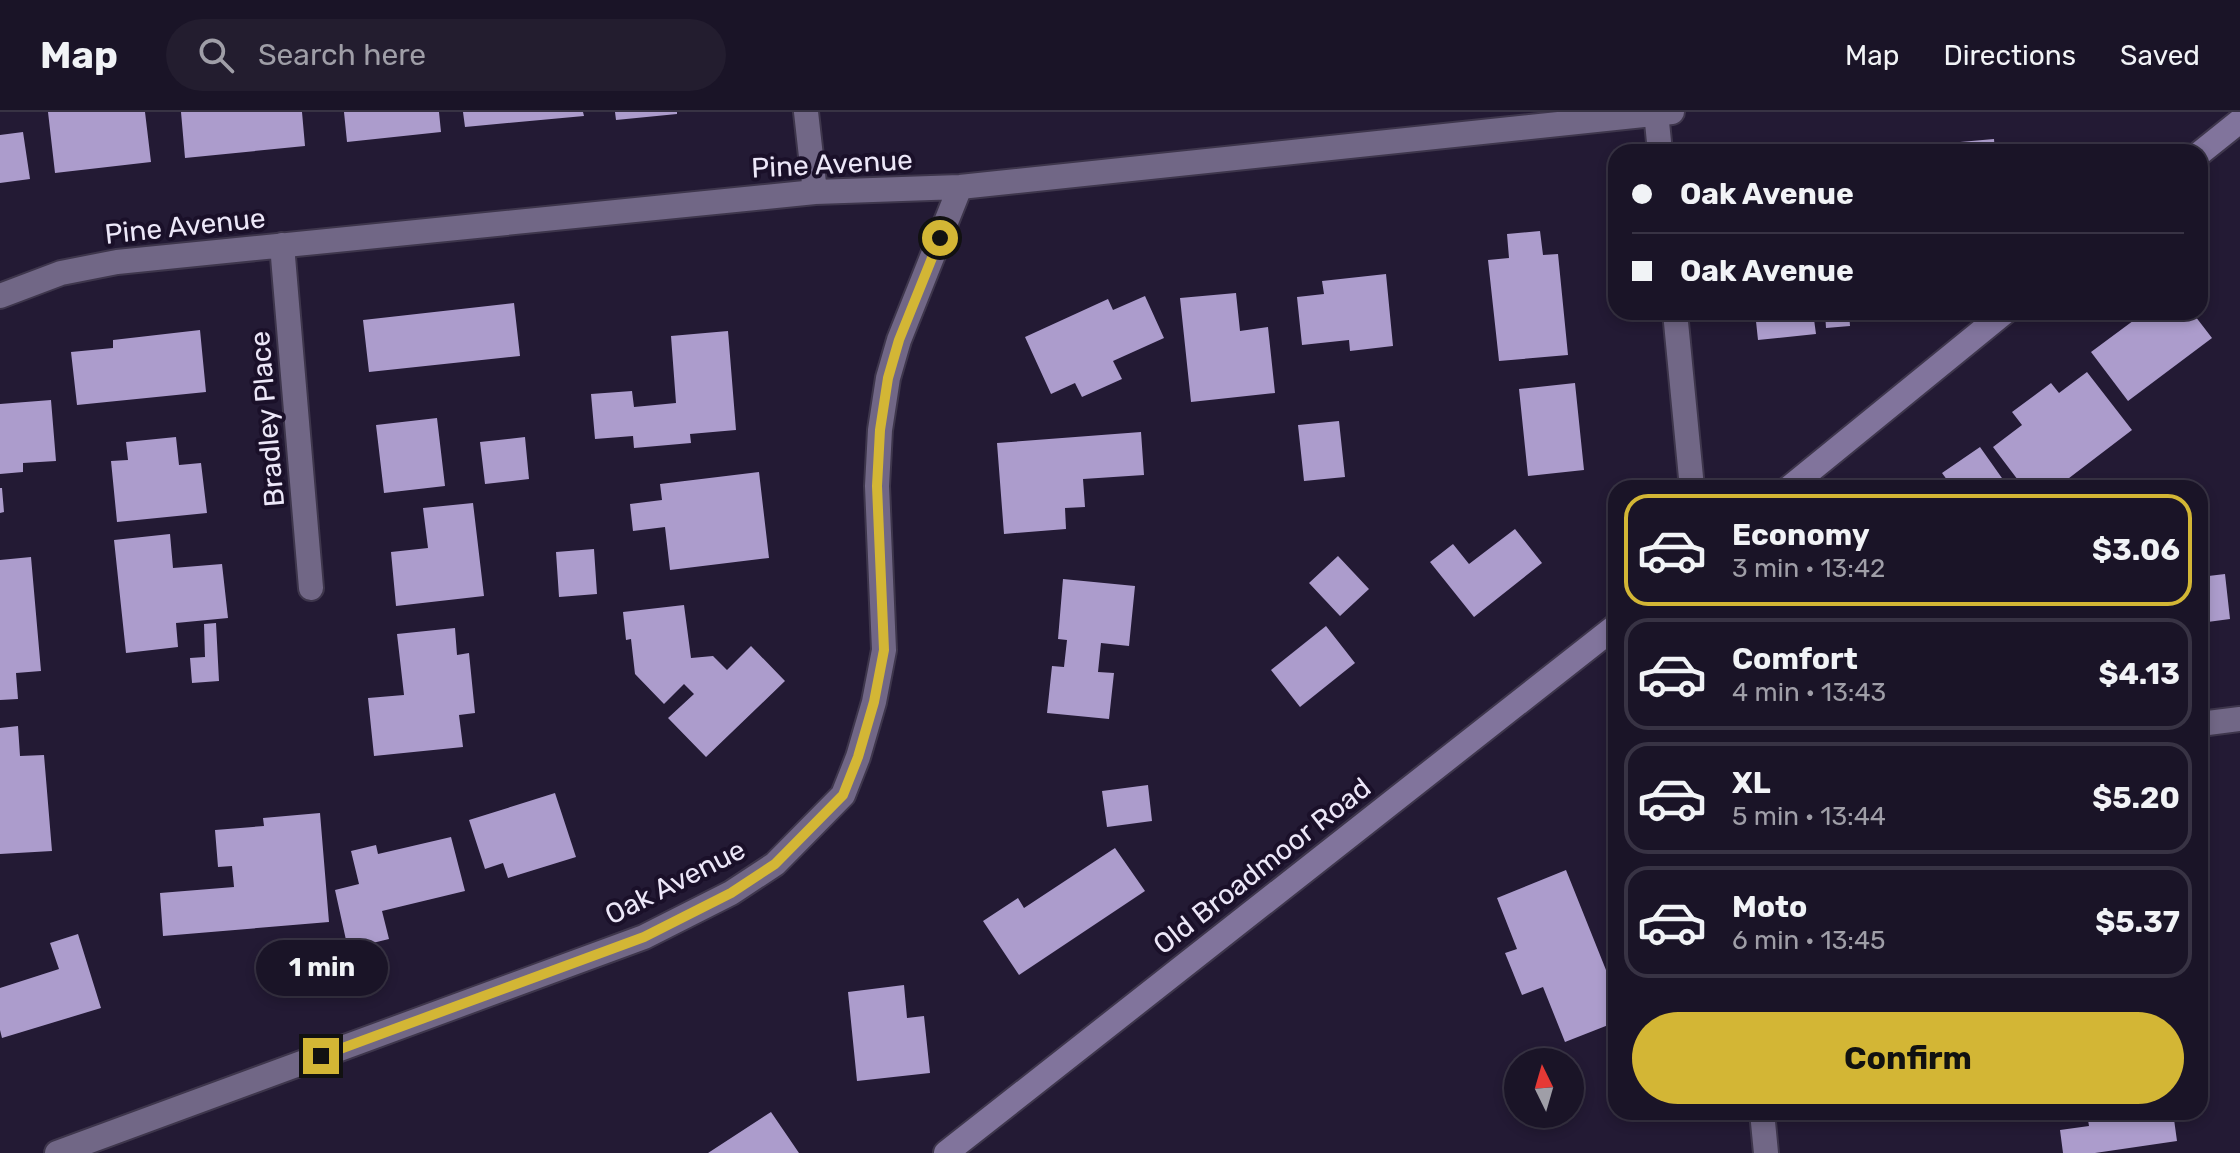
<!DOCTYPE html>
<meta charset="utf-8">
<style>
body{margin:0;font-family:Rubik,sans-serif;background:#231d2f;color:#f1f3f6;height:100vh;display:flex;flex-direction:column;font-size:30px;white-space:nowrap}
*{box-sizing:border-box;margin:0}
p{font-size:26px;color:#9f9ea7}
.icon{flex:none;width:44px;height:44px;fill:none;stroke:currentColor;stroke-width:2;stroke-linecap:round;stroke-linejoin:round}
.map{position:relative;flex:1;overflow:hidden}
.sheet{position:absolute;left:1608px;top:368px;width:600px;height:640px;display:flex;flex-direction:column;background:#1a1427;border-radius:24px;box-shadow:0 4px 12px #0003,0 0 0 2px #383344}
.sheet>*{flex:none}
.hud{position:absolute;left:1608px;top:32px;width:600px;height:176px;border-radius:24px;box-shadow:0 4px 12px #0003,0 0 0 2px #383344;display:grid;align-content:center;height:176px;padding:0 24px;background:#1a1427}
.needle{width:52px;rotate:355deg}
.fabs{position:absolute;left:1504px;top:936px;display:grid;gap:16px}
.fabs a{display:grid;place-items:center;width:80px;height:80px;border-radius:50%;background:#1a1427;box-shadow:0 4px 12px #0003,0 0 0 2px #383344;font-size:40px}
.end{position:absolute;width:36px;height:36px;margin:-18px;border:10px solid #d3b635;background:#111;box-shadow:0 0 0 4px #111}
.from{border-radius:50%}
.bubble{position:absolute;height:56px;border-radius:28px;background:#1a1427;box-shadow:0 4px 12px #0003,0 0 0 2px #383344;font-size:26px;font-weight:700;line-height:56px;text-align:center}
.hud b{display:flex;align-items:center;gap:28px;height:76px;font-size:30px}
.hud b+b{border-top:2px solid #383344}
.hud i{width:20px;height:20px;background:#f1f3f6}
ul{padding:14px 0 0;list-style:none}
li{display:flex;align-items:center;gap:24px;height:112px;margin:0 16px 12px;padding:0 8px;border:4px solid #383344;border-radius:24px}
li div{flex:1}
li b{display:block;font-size:30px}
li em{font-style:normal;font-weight:700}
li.selected{border-color:#d3b635}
li>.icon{width:72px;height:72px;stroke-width:1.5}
.primary-button{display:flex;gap:16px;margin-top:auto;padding:16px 24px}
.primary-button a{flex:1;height:92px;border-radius:48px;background:#d3b635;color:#111;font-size:32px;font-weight:700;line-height:92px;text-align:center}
header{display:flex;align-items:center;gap:48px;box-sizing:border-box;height:112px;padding:0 40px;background:#1a1427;border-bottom:2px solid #383344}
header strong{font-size:38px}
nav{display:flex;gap:44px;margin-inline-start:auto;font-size:28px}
.search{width:560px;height:72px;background:#231d2f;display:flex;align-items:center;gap:20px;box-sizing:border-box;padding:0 28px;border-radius:44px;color:#9f9ea7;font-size:30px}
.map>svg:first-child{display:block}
.building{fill:#ac9ccc}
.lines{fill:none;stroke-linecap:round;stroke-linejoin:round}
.street-casing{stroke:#3e364c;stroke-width:28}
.secondary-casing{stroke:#3e364c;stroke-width:28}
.street{stroke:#716786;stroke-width:24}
.secondary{stroke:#81749c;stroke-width:24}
.route{stroke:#d3b635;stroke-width:10}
.labels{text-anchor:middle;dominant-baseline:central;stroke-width:8;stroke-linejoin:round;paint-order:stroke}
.street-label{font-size:28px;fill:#ece7f8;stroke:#1a1029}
</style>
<header>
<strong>Map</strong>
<div class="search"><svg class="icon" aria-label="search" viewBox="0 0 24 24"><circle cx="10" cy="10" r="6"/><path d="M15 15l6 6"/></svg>Search here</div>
<nav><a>Map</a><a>Directions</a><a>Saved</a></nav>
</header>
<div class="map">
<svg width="2240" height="1041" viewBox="0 0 2240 1041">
<rect width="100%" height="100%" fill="#231a34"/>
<!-- building -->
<path class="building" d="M48 0H145L151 50 55 61Z
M181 0H302L305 34 185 46Z
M344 0H439L441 20 347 30Z
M463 0H583L584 4 465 15Z
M615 0H677V2L616 8Z
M23 20 30 67 0 71V23Z
M1994 27 1995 40H1961L1960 30Z
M1540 119 1543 143 1558 142 1568 243 1499 249 1488 148 1509 146 1507 122Z
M1386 162 1393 234 1350 239 1349 228 1302 233 1297 185 1324 182 1322 169Z
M1236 181 1240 219 1268 215 1275 281 1191 290 1180 186Z
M1145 184 1164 226 1113 249 1122 267 1082 285 1075 271 1051 282 1025 225 1108 187 1113 198Z
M514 191 520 244 369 260 363 208Z
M1755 200H1813L1816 222 1758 228Z
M1825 200H1849L1850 214 1826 216Z
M2145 200H2192L2212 226 2128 289 2091 240Z
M200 218 206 280 77 293 71 240 113 236V228Z
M728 219 736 318 690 322 691 331 634 336 633 324 595 327 591 282 632 279 634 295 676 291 671 224Z
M2087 260 2132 318 2056 376H2024L1993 335 2022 313 2012 300 2051 271 2059 281Z
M1575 271 1584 358 1528 364 1519 277Z
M51 288 56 349 23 351V360L0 362V292Z
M437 306 445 374 384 381 376 313Z
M1339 309 1345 365 1304 369 1298 313Z
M1141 320 1144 363 1083 367 1085 395 1065 396 1066 417 1004 422 997 331Z
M176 325 179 353 201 351 207 401 117 410 111 349 128 348 126 330Z
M525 325 529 367 485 372 480 330Z
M1980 335 2009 376H1953L1942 361Z
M759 360 769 446 670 458 665 415 633 419 630 392 662 388 660 372Z
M0 376H2L4 400 0 401Z
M473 391 484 484 396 494 391 440 428 436 423 396Z
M1515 417 1542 451 1474 505 1430 450 1453 432 1469 452Z
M170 422 173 456 222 452 228 506 176 511 178 535 126 541 114 428Z
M594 437 597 482 559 485 556 440Z
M1338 444 1369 477 1340 504 1309 471Z
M31 445 41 559 16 561 18 587 0 588V448Z
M2225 462 2230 507 2200 511V465Z
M1063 467 1135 474 1129 534 1101 531 1098 560 1114 561 1109 607 1047 601 1052 554 1064 555 1067 528 1058 527Z
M684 493 691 546 713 544 727 558 751 534 785 569 706 645 668 606 694 582 684 572 664 592 635 562 631 527 626 528 623 500Z
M216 511 219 569 192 571 190 546 205 545 204 512Z
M1326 514 1355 551 1300 595 1271 558Z
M455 516 457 543 469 541 475 601 459 603 463 635 374 644 368 586 404 583 397 522Z
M18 614 20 644 44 643 52 739 0 742V616Z
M1148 673 1152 709 1107 715 1102 679Z
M555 681 576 745 508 766 503 751 485 757 469 708Z
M320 701 329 810 163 824 160 781 234 775 232 754 218 755 215 718 264 714 263 706Z
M451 725 465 779 382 799 389 827 348 837 335 778 359 772 351 739 376 733 378 742Z
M1115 736 1145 779 1019 863 983 809 1018 786 1024 796Z
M1566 758 1616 883V910L1565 930 1543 875 1522 883 1505 841 1517 837 1497 786Z
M78 822 101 896 2 926 0 918V876L59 857 50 831Z
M904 873 907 906 924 904 930 961 857 969 848 880Z
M771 1000 799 1041H708Z
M2105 1000H2173L2177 1029 2095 1041H2063L2060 1018 2089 1014 2087 1002Z"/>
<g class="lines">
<defs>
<path id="street" d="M806 0 815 80
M1656 0 1660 40
M282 133 311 476
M0 184 61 161 117 150 815 80 960 75 1672 0
M1675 200 1692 376
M2200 612 2240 607
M1762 1000 1766 1041
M57 1041 644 825 731 781 775 752 843 683 858 645 874 590 884 538 877 374 880 318 888 266 899 228 960 75"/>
<path id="secondary" d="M2200 41 2240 9
M1789 376 2005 200
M946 1041 1616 514"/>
</defs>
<!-- street casing -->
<use href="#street" class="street-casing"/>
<!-- secondary casing -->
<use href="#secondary" class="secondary-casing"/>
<!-- street -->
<use href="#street" class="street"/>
<!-- secondary -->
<use href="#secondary" class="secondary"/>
</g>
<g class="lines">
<!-- route -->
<path class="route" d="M321 944 644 825 731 781 775 752 843 683 858 645 874 590 884 538 877 374 880 318 888 266 899 228 940 126"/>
</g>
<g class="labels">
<!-- street labels -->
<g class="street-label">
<text transform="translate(832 52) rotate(-3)">Pine Avenue</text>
<text transform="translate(185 114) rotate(-6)">Pine Avenue</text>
<text transform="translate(267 307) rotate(-95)">Bradley Place</text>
<text transform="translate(1262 754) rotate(-38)">Old Broadmoor Road</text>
<text transform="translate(675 770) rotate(-27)">Oak Avenue</text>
</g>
</g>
</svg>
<div class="fabs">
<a><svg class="needle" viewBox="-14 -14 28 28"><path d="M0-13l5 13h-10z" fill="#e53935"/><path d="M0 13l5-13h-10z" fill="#9f9ea7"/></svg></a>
</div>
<i class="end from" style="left:940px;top:126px"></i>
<i class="end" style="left:321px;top:944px"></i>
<div class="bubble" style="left:256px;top:828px;width:132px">1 min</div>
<div class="hud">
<b><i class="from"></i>Oak Avenue</b>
<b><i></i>Oak Avenue</b>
</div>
<section class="sheet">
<ul>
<li class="selected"><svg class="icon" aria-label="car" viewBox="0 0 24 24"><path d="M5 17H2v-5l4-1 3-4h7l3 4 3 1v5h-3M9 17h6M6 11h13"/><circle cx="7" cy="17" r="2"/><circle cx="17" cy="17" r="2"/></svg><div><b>Economy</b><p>3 min · 13:42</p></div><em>$3.06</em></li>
<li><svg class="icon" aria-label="car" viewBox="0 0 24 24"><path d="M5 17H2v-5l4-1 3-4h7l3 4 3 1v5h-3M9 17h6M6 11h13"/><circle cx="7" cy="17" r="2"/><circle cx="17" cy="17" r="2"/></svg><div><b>Comfort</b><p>4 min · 13:43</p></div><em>$4.13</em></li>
<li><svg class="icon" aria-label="car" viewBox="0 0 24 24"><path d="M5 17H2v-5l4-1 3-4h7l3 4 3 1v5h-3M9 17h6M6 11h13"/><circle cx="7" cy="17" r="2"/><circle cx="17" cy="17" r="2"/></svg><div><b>XL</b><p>5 min · 13:44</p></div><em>$5.20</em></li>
<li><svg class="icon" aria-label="car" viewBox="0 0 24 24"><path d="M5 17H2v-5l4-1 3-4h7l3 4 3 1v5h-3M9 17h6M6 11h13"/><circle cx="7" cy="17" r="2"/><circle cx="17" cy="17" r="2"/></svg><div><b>Moto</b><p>6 min · 13:45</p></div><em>$5.37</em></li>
</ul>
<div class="primary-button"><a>Confirm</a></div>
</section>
</div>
